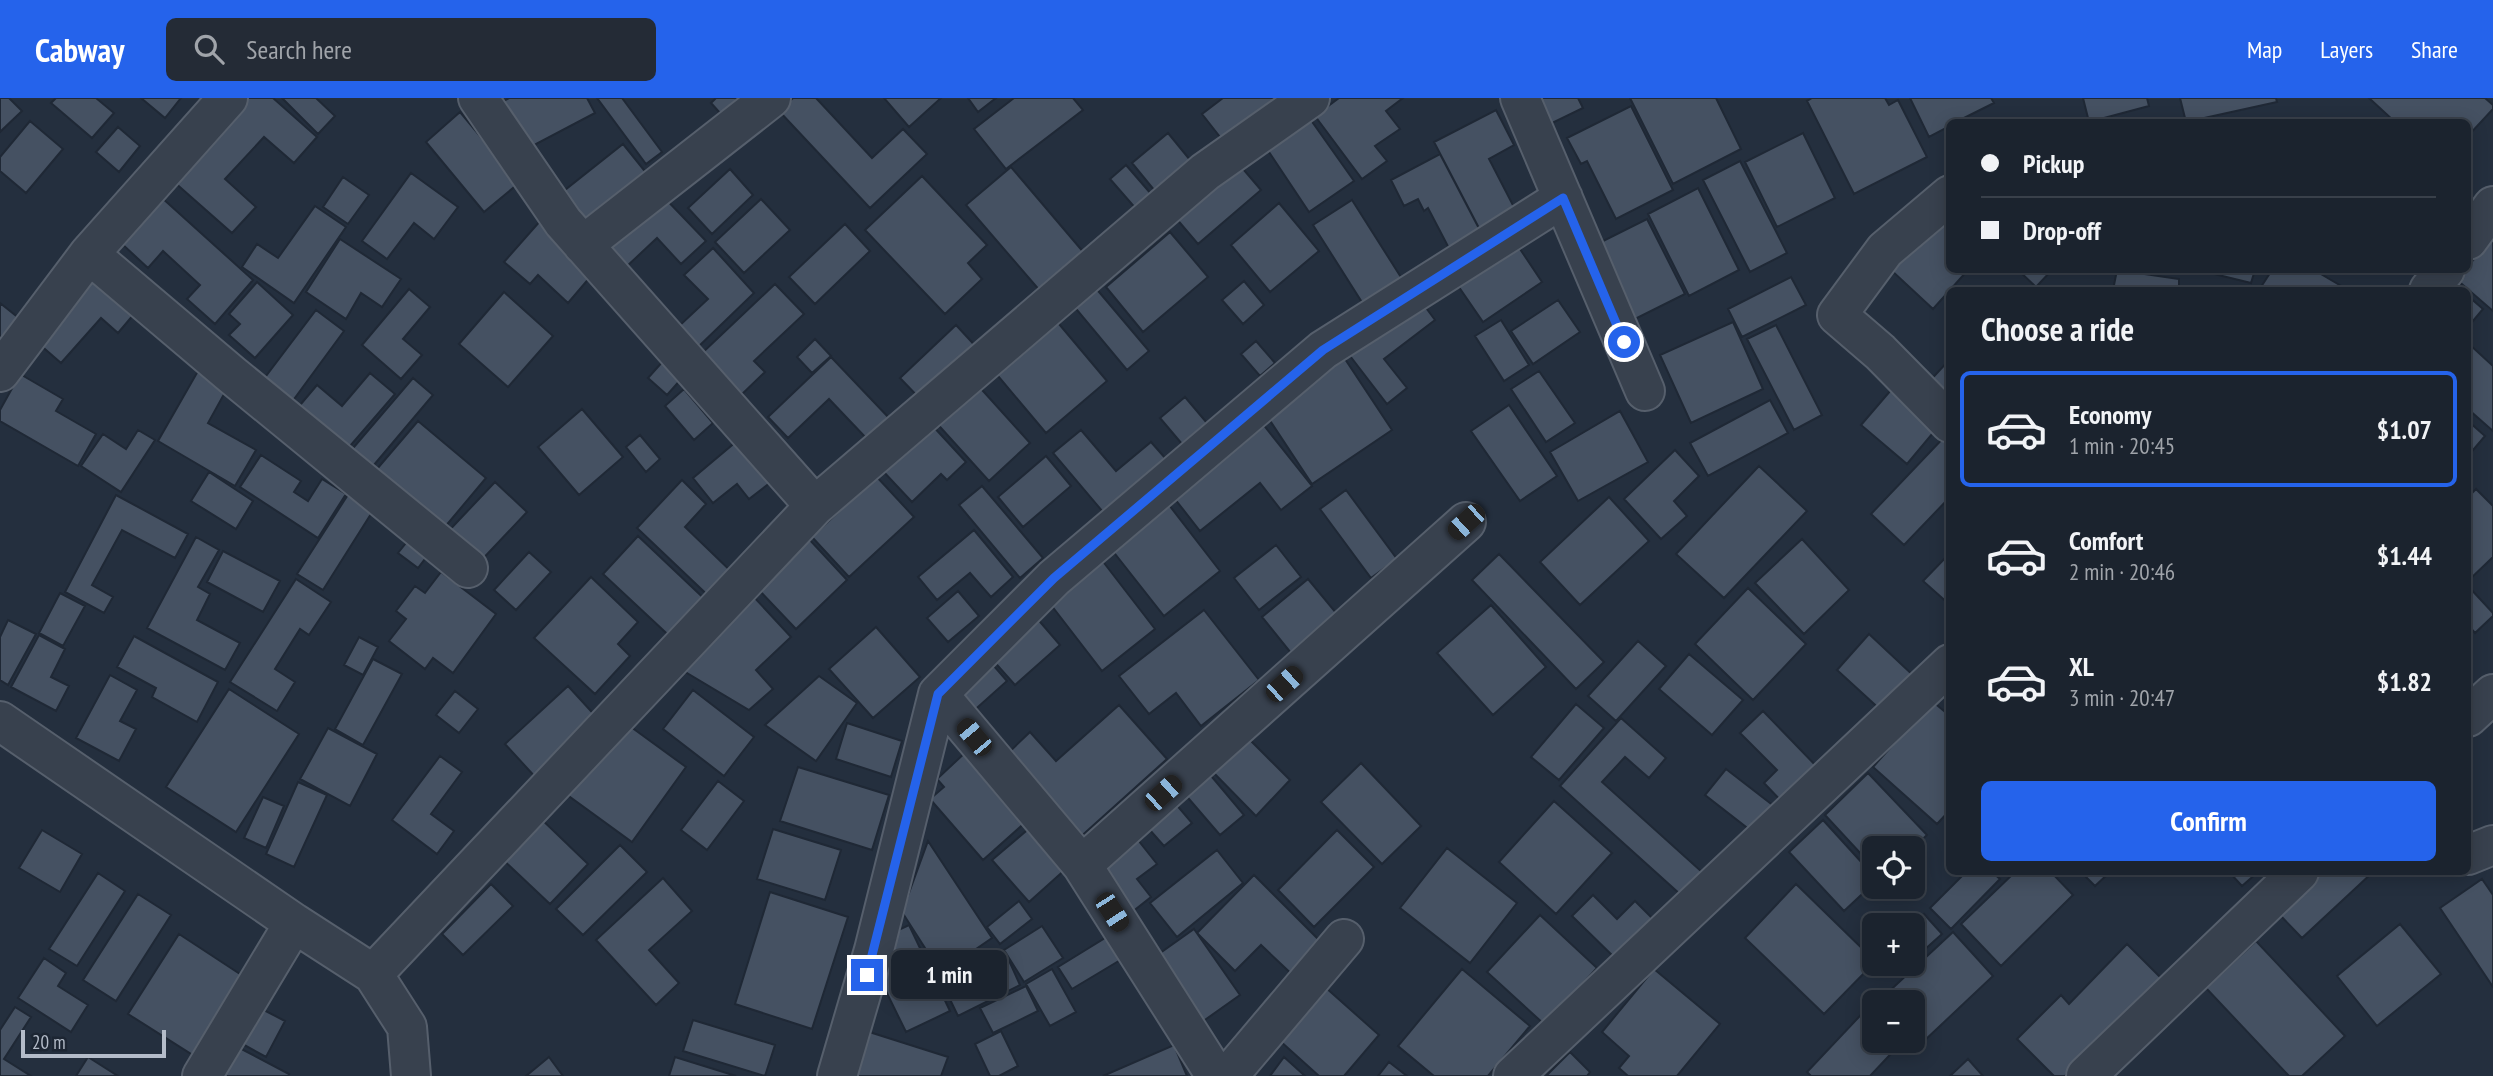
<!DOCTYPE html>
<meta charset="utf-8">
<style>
body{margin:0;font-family:"PT Sans Narrow",sans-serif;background:#242b36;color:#f1f3f6;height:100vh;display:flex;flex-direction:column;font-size:26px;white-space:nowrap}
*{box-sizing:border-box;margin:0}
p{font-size:23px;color:#a0a4aa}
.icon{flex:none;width:38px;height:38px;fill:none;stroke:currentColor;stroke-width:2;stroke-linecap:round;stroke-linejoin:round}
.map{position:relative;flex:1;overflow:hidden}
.side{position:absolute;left:1946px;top:189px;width:525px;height:588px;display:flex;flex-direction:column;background:#1b232e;border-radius:10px;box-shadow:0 4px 18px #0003,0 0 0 2px #39404a}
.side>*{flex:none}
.banner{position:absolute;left:1946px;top:21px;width:525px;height:154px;border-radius:10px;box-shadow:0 4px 18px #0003,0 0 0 2px #39404a;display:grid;align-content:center;height:154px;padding:0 35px;background:#1b232e}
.tools{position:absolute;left:1862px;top:738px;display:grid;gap:14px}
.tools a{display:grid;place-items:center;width:63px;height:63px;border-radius:10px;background:#1b232e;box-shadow:0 4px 18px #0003,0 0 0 2px #39404a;font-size:35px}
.scale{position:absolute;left:21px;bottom:18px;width:145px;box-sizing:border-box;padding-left:7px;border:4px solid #b4bcc9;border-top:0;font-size:19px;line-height:24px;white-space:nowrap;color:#b4bcc9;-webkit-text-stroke:5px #1d2633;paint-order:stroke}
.end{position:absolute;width:32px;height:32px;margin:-16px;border:9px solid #2563eb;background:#fff;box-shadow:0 0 0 4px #fff}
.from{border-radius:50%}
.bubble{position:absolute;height:49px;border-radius:10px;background:#1b232e;box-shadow:0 4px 18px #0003,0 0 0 2px #39404a;font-size:23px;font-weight:700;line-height:49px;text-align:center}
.car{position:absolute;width:21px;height:42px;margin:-21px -10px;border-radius:9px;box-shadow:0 0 5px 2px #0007;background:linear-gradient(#222 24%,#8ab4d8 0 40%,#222 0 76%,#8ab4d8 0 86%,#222 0)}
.banner b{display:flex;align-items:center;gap:24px;height:66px;font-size:26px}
.banner b+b{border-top:2px solid #39404a}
.banner i{width:18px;height:18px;background:#f1f3f6}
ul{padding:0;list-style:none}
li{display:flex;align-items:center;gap:21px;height:116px;margin:0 14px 10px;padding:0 21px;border:4px solid transparent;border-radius:10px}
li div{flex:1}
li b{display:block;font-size:26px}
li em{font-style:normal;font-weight:700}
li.current{border-color:#2563eb}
li>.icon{width:63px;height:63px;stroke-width:1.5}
h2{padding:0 35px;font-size:32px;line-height:84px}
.primary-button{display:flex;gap:14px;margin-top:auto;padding:14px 35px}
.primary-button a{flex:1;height:80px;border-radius:10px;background:#2563eb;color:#fff;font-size:28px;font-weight:700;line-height:80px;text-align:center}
header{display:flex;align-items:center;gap:42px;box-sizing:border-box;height:98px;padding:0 35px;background:#2563eb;color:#fff}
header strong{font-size:33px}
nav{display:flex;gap:38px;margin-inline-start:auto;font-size:24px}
.search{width:490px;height:63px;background:#242b36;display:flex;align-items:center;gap:18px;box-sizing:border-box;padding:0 24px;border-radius:10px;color:#a0a4aa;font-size:26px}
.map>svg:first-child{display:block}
.building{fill:#455162;stroke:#1f2835;stroke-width:2}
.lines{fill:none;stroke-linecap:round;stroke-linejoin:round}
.minor-casing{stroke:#565f6c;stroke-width:42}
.minor{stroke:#38414e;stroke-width:38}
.route{stroke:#2563eb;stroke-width:9}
</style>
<header>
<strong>Cabway</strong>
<div class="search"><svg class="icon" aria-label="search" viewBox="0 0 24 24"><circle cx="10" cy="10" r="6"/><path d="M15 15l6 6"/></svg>Search here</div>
<nav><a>Map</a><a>Layers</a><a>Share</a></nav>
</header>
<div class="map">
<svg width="2493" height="978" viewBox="0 0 2493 978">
<rect width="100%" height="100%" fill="#242f3e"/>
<!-- building -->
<path class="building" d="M0 0H9L22 13 0 34Z
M56 0H96L114 15 92 40 51 5Z
M141 0H181L165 20Z
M247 0H273L317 39 294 65 264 39 225 81 256 109 232 135 173 83Z
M282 0H316L335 18 318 36Z
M509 0H587L595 15 521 54 496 7Z
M597 0H622L662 54 646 66Z
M716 0H735L745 10 729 25 711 5Z
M793 0H816L872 60 903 31 927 56 870 110 779 13Z
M884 0H941L909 29Z
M968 0H996L978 14Z
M1014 0H1073L1083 12 1006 71 974 31Z
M1223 0H1273L1276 4 1224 44 1202 16Z
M1339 0H1403L1386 13 1400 31 1375 48 1387 63 1362 81 1315 18Z
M1531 0H1578L1583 10 1546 28Z
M1630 0H1716L1741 51 1673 86Z
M1812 0H1885L1889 7 1898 2 1927 59 1854 96 1807 3Z
M1910 0H1991L1994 5 1956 24H1950V28L1929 39Z
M2083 0H2147L2149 8 2089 24Z
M2180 0H2276L2277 4 2186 24Z
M2369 0H2485L2493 7V11L2468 38V24H2395Z
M1631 8 1673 92 1616 121 1587 63 1581 66 1567 40Z
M1496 12 1514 47 1489 61 1516 113 1480 132 1434 44Z
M460 14 519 85 484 114 426 44Z
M1308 18 1354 83 1309 114 1265 48Z
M30 23 63 51 26 95 0 73V59Z
M118 29 140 48 119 74 96 54Z
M1168 35 1195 68 1159 98 1132 65Z
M1803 35 1835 100 1777 129 1745 64Z
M623 46 652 82 588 132 560 96Z
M1440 56 1484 140 1452 156 1428 110 1424 113 1418 101 1404 108 1391 82Z
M1740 63 1787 155 1750 174 1703 82Z
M1238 65 1261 92 1198 146 1175 119Z
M1126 67 1152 97 1137 112 1110 81Z
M1011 69 1085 156 1041 194 966 107Z
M730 71 753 97 712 136 688 110Z
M411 75 458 109 434 141 414 125 387 161 362 143Z
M922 78 987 147 968 165 982 181 945 216 865 132Z
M343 79 369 97 348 126 323 109Z
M1698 90 1739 172 1689 198 1648 116Z
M658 93 706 143 681 166 657 140 625 170 602 146Z
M161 99 253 182 215 226 187 201 200 187 163 153 148 170 121 145Z
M761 101 790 132 744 175 715 144Z
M1352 102 1404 184 1365 209 1313 127Z
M1279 105 1319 153 1270 194 1231 147Z
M315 108 346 129 294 205 242 169 257 146 278 160Z
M1940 116 1950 125V172H1968L1933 211 1891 172Z
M1647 121 1685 196 1625 226 1587 151Z
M541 122 597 171 568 205 538 177 530 186 504 164Z
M845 126 870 153 815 206 789 179Z
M1170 134 1208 179 1143 234 1106 189Z
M1512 139 1542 184 1483 224 1452 179Z
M2493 139V213L2456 181 2464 172H2468V168Z
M340 141 401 181 382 209 361 195 346 221 306 194Z
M713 150 754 195 697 250 678 229 708 201 684 177Z
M2018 172H2052L2036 189Z
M2117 172 2179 181V192H2113Z
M2198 172H2255L2251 185Z
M2272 172H2314L2348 192H2259Z
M100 174 140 209 118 235 101 220 61 265 38 245Z
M1791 179 1806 207 1742 239 1728 211Z
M1244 183 1264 207 1243 226 1222 202Z
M257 184 293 217 255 260 229 237 240 226 229 216Z
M775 186 804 216 754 263 765 274 738 300 699 258Z
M1094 188 1149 253 1127 272 1072 206Z
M409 191 430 209 403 241 422 257 401 281 362 247Z
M504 194 553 238 508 289 459 246Z
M2468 198 2483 211 2468 229Z
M1418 199 1435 222 1384 261 1407 290 1387 306 1347 254Z
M1558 202 1580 234 1533 266 1511 233Z
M0 205 20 221 0 247Z
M316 212 344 233 286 312 257 290Z
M1054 220 1107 283 1046 335 993 272Z
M1501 222 1529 267 1504 283 1475 238Z
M1733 224 1763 291 1691 325 1660 257Z
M956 227 980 253 925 306 900 280Z
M1776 227 1822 317 1794 332 1747 241Z
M815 241 831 258 812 275 797 259Z
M1256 243 1275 265 1260 278 1241 256Z
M2468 245 2493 268V333L2468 311Z
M1343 258 1392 332 1312 386 1263 312Z
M831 259 890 321 868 342 829 301 788 340 768 319Z
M1950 261V309L1926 287Z
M664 262 683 279 667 297 648 280Z
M198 273 228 289 208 325 256 352 235 388 158 343Z
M1539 273 1575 325 1546 344 1511 291Z
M370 275 395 296 344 355 295 313 317 287 342 308Z
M20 276 63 301 56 313 96 336 78 368 0 323V312Z
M413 280 433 297 368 374 348 356Z
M974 283 1030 345 989 383 932 320Z
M1897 285 1943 323 1907 366 1861 327Z
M684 291 713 325 694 342 665 308Z
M1185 299 1207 325 1182 346 1160 320Z
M1770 302 1788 335 1708 378 1690 345Z
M1509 307 1557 378 1520 403 1471 333Z
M582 311 623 359 579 397 538 349Z
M1620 313 1648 364 1578 403 1550 354Z
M418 323 486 380 439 436 371 378Z
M2468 323 2485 338 2468 358Z
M930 325 966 364 947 382 941 376 912 404 881 371Z
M1262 325 1312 388 1281 412 1260 385 1200 433 1171 396Z
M138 332 155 342 121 394 81 368 103 336 126 351Z
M1081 332 1116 373 1151 344 1166 361 1103 414 1053 355Z
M1949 334 1950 399 1904 447 1871 416Z
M640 337 660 361 646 374 626 349Z
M737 343 771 384 749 401 737 386 713 405 693 380Z
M1675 352 1699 378 1674 403 1687 418 1661 441 1624 401Z
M261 357 301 383 294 394 308 403 322 381 346 396 318 440 240 389Z
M1046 358 1071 388 1023 429 998 399Z
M1759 368 1807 413 1724 500 1676 456Z
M209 374 253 403 236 431 191 403Z
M876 378 914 419 849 479 812 439Z
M682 382 706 406 685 429 739 481 716 505 637 430Z
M495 384 527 414 475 469 443 439Z
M982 388 1043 460 1020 480 959 407Z
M2476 391 2493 408V459L2468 483V399Z
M351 392 376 408 323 492 297 476Z
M1346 392 1397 461 1371 480 1320 411Z
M116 397 188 436 175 460 122 432 92 487 113 499 104 515 65 494Z
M1609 399 1649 443 1580 507 1540 464Z
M1169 407 1220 473 1164 518 1112 452Z
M974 432 1013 479 991 499 970 475 937 502 918 479Z
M414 435 434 449 418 470 398 455Z
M638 438 713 509 678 546 603 476Z
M196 439 219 452 198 489 210 496 197 522 240 545 225 572 147 530Z
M808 440 847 482 796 531 756 489Z
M1802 441 1849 492 1804 536 1755 485Z
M1276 447 1301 479 1259 512 1234 480Z
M223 453 280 483 263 514 207 484Z
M529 454 551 474 516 512 494 492Z
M1950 455V507L1923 483Z
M1499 456 1604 564 1576 591 1472 482Z
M1101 461 1155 531 1102 573 1048 503Z
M441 474 496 516 453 575 433 560 425 571 389 543 406 521 396 513 415 488 425 495Z
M591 479 638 524 618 546 630 558 595 596 534 540Z
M296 481 331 504 309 537 300 531 275 571 295 584 277 613 230 584Z
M1308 481 1342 522 1295 560 1262 519Z
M2468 488 2493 515V518L2475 535 2468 527Z
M1748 490 1806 546 1753 602 1695 546Z
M958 493 979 518 948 544 927 520Z
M60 495 85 508 63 548 39 535Z
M753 498 791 539 756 572 773 591 749 612 682 572Z
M1491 507 1546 569 1493 617 1437 555Z
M1204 512 1259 582 1201 628 1176 595 1149 616 1119 578Z
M1035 518 1060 547 1015 587 990 559Z
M8 522 36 536 8 587 0 582V539Z
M876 529 920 579 873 620 829 571Z
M1869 536 1916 580 1884 615 1837 572Z
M39 537 65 551 51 579 69 588 56 613 11 589Z
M134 538 218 584 197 624 152 599 156 590 117 569Z
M359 539 378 549 363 577 344 567Z
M1638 543 1666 568 1616 623 1588 598Z
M1689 556 1743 602 1712 637 1659 591Z
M987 560 1007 583 969 617 949 594Z
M373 561 402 576 363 647 335 631Z
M110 577 137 592 120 623 136 631 119 663 76 640Z
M819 578 857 605 816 663 765 627Z
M568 588 601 624 538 682 505 646Z
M229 591 299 636 236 734 166 689Z
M693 592 754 639 724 678 663 631Z
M455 593 478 611 459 635 436 617Z
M1932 603 1950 618V712L1937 726 1873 669Z
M1576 606 1604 630 1559 682 1531 659Z
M1119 607 1167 661 1077 742 1004 659 1030 634 1056 663Z
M1763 613 1820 672 1785 707 1764 685 1777 672 1740 635Z
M1621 620 1666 660 1649 680 1625 659 1602 684 1702 774 1681 797 1560 688Z
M620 621 686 669 632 744 566 696Z
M847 625 902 643 891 679 836 661Z
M328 630 377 656 350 708 300 681Z
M1243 635 1290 682 1256 718 1209 670Z
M968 652 1028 722 983 762 930 701 944 689 937 681Z
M440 658 462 674 431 716 454 733 437 756 392 722Z
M1361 665 1421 728 1382 766 1321 704Z
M798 669 889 697 872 752 780 723Z
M1726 671 1779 712 1759 739 1705 697Z
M1207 673 1244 717 1220 737 1183 694Z
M1868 675 1927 737 1912 751H1874V770L1825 717Z
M718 683 744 703 707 752 681 732Z
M298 684 327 697 294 769 266 756Z
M1169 698 1192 725 1164 748 1141 722Z
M263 699 284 708 266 750 244 740Z
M1554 703 1612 755 1556 816 1499 764Z
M535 715 588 766 550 806 497 756Z
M1823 722 1874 778V785L1844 813 1789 754Z
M1032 728 1068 769 1029 804 992 762Z
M773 731 841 752 825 802 757 781Z
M42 732 82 756 60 794 19 770Z
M1337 732 1374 769 1314 829 1278 792Z
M1134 737 1157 766 1137 781 1151 799 1127 818 1091 771Z
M928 743 992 840 941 875 902 814Z
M620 747 647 774 583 837 556 811Z
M1447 750 1517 805 1470 865 1400 810Z
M1217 752 1243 785 1177 839 1150 805Z
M1966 774H1992L2000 781 1951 831 1930 810Z
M2015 774H2051L2073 797 2001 868 1961 826Z
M2081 774H2110L2095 788Z
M2229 774H2258L2242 788Z
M2323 774H2373L2302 840 2278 815Z
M98 775 125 793 77 868 49 851Z
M1254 777 1328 851 1298 882 1261 847 1235 873 1197 835Z
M663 780 692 813 649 852 679 885 656 907 596 842Z
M2482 781 2493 797V889L2440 810Z
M491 786 513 808 463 857 442 836Z
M1796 786 1874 862V865L1824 916 1745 840Z
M770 794 848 819 812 931 735 906Z
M138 796 171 817 116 903 83 882Z
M1593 797 1617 821 1635 803 1655 823 1617 862 1572 818Z
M1019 803 1032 821 1000 846 987 829Z
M1924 816 1942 836 1913 862 1911 828Z
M1540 817 1597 870 1545 927 1487 874Z
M2400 826 2441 876 2377 928 2337 878Z
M909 827 950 913 906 934 881 883 892 835Z
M1042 828 1063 860 1024 884 1004 852Z
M1123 829 1137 852 1072 891 1058 869Z
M1194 831 1240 897 1202 924 1156 858Z
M1953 834 1993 878 1924 943 1913 931V905H1888L1883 899Z
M179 836 246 880 196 959 128 916Z
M2256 843 2345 938 2302 978H2289L2206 890Z
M2127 846 2161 880 2065 978H2054L2017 941 2061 897 2069 906Z
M1007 858 1020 887 958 918 944 889Z
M44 860 66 875 58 888 88 907 71 934 18 900Z
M1888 866H1908L1897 877Z
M1052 871 1076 914 1050 928 1026 886Z
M1462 871 1530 928 1488 978H1434L1398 948Z
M1654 871 1720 926 1677 978H1628L1619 970 1629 958 1602 934Z
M1026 888 1038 913 993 935 980 910Z
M1325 889 1379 937 1344 978H1319L1279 942Z
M1874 903 1876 905 1874 943H1903L1870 978H1811L1807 974Z
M256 908 285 923 266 959 237 943Z
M15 909 31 919 4 961 31 978H0V932Z
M693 922 775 947 765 978 683 953Z
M863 932 948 959 941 978H848Z
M1001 933 1018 968 999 978H990L975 946Z
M230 945 289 976 288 978H213Z
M1174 947 1187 978H1103Z
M1570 954 1590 974 1587 978H1546Z
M88 959 118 978H76Z
M549 959 563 978H526Z
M675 959 736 978H669Z
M1284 959 1305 978H1270Z
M1968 961 1983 978H1950Z
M1389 964 1407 978H1378Z"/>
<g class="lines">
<defs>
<path id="minor" d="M478 0 563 124 815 408
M1520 0 1645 293
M1950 97 1885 152 1837 217 1880 254 1950 325
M2468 142 2493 108
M583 147 771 0
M89 156 232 277 468 470
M2429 192 2445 172
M0 274 89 156 228 0
M938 596 1082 767 1216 978
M2468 619 2493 596
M0 623 294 825 373 876 407 929 411 978
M2468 757 2493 747
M1082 767 1466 424
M373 876 815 408 1205 74 1310 0
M202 978 294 825
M837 978 874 852 938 596 1054 480 1323 252 1563 100
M1228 978 1344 841
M1513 978 1950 566
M2086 978 2299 774"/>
</defs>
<!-- minor casing -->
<use href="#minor" class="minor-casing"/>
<!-- minor -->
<use href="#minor" class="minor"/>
</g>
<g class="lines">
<!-- route -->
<path class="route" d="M867 877 938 596 1054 480 1323 252 1563 100 1624 244"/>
</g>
</svg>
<div class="tools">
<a><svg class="icon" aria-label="locate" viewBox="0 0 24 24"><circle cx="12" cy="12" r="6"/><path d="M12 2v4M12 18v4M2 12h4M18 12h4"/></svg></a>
<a>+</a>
<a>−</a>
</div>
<div class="scale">20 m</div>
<i class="end from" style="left:1624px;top:244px"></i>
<i class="end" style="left:867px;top:877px"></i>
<div class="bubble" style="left:891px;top:852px;width:116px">1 min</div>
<i class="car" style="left:1466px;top:424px;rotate:228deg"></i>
<i class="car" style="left:1284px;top:586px;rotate:48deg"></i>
<i class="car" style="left:974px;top:639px;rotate:320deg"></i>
<i class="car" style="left:1163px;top:695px;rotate:48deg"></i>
<i class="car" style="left:1112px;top:814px;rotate:147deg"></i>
<div class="banner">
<b><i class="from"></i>Pickup</b>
<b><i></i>Drop-off</b>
</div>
<section class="side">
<h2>Choose a ride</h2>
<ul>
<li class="current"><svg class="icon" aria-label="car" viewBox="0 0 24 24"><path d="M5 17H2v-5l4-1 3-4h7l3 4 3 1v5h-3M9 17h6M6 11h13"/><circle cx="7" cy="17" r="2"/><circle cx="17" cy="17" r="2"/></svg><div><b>Economy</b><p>1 min · 20:45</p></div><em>$1.07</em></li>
<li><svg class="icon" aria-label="car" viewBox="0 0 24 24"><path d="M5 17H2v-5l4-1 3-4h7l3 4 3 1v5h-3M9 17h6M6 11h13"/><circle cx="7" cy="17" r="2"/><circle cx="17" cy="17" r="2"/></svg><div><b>Comfort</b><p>2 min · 20:46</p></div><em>$1.44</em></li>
<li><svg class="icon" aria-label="car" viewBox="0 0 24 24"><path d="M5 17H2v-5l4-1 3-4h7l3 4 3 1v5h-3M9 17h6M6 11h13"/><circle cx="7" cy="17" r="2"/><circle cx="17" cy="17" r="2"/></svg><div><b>XL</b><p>3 min · 20:47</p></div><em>$1.82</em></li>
</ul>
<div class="primary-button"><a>Confirm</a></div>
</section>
</div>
